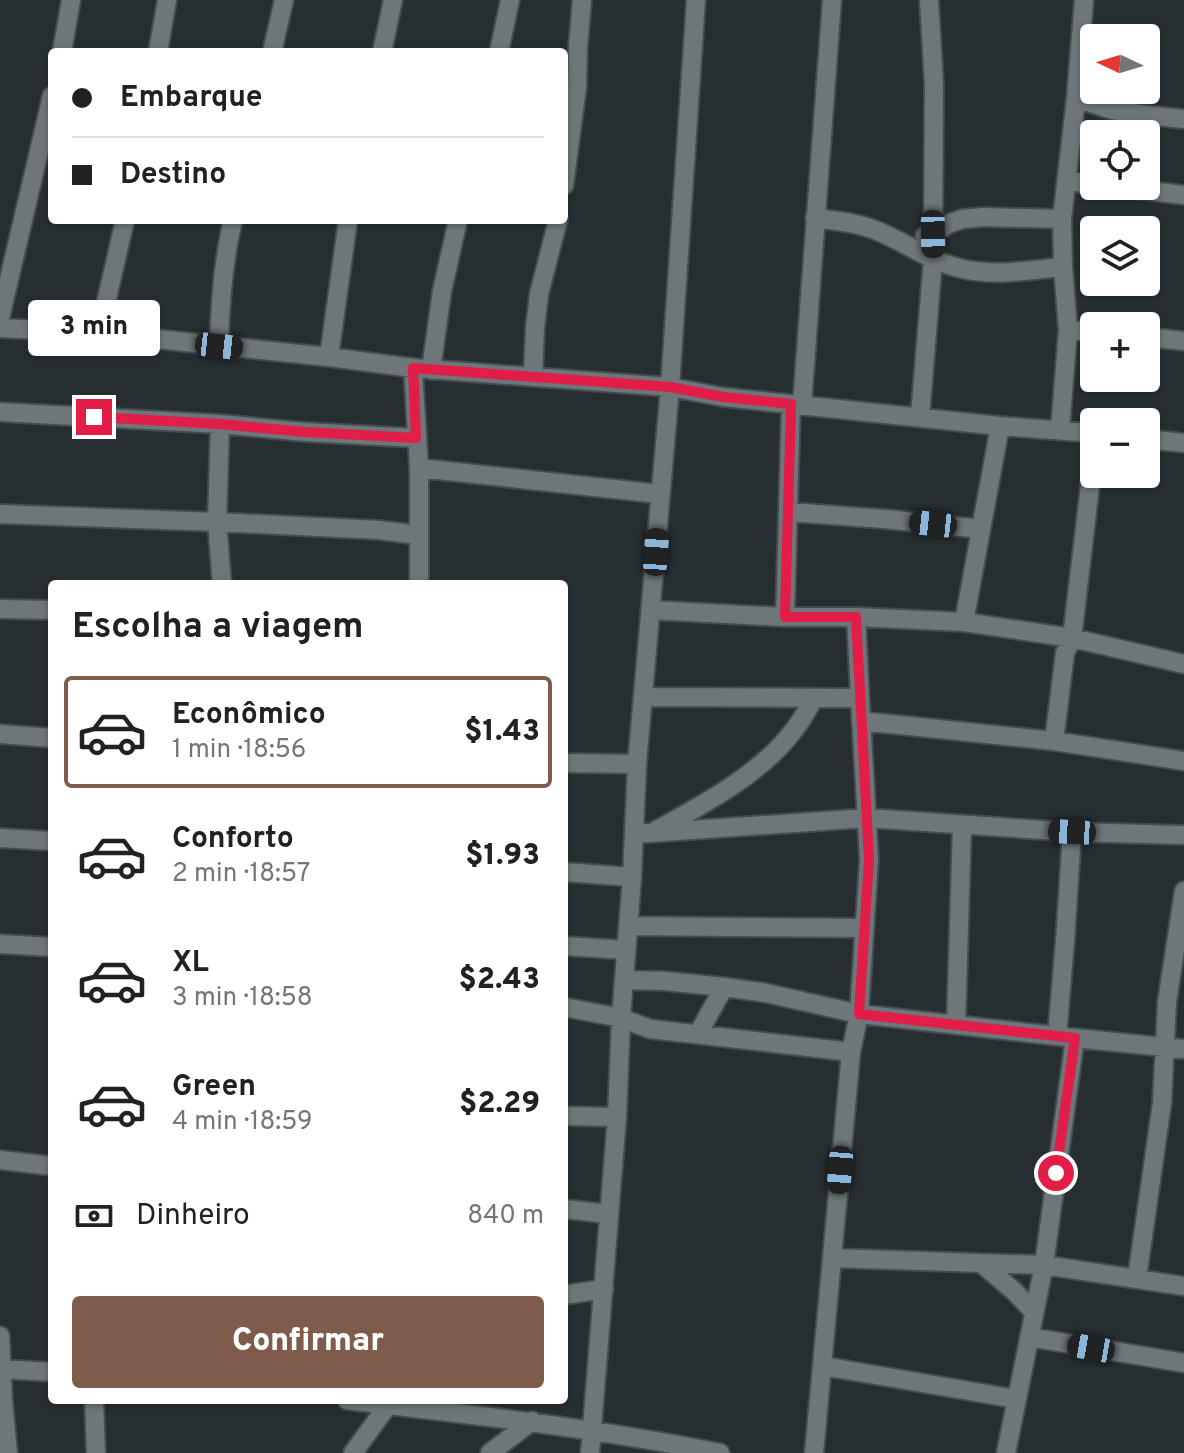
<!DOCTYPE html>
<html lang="pt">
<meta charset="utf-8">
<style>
body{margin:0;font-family:Overpass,sans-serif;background:#f2f2f2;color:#202124;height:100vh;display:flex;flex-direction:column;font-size:30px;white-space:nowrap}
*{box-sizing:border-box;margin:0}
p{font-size:26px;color:#757577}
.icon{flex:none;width:44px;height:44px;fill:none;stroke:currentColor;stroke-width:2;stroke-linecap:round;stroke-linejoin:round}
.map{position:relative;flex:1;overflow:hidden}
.panel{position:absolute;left:48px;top:580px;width:520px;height:824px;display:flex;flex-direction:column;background:#fff;border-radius:8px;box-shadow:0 2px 6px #0004}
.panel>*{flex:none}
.hud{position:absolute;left:48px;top:48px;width:520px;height:176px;border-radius:8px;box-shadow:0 2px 6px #0004;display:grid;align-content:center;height:176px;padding:0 24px;background:#fff}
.needle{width:52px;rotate:274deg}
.tools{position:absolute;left:1080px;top:24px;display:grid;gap:16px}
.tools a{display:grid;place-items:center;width:80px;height:80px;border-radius:8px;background:#fff;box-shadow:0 2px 6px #0004;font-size:40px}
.end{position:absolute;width:36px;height:36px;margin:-18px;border:10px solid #e11d48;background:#fff;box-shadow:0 0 0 4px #fff}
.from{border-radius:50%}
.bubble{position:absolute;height:56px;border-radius:8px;background:#fff;box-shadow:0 2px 6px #0004;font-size:26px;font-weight:800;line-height:56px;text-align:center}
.car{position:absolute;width:24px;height:48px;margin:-24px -12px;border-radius:10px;box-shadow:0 0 6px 2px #0007;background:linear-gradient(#222 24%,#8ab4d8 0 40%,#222 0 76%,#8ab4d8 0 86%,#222 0)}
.hud b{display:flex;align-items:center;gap:28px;height:76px;font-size:30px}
.hud b+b{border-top:2px solid #e0e0e0}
.hud i{width:20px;height:20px;background:#202124}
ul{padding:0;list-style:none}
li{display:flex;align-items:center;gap:24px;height:112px;margin:0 16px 12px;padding:0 8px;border:4px solid transparent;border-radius:8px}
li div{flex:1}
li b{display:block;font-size:30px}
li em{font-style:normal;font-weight:800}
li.selected{border-color:#7e5b4b}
li>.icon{width:72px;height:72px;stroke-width:1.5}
h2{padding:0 24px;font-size:36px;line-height:96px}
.pay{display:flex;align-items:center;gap:20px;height:88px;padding:0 24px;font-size:30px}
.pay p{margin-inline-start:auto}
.cta{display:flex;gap:16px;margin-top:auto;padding:16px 24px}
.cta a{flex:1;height:92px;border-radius:8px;background:#7e5b4b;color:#fff;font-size:32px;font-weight:800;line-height:92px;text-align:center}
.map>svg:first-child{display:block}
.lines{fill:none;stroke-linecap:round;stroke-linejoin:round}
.minor-casing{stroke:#454c4e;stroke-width:22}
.minor{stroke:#6e7679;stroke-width:18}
.route{stroke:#e11d48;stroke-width:10}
</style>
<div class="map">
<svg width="1184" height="1453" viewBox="0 0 1184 1453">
<rect width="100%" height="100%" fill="#272e31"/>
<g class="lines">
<defs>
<path id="minor" d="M62 52 71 0
M158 52 167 0
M272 52 284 0
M382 52 393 0
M499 52 510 0
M1076 98 1112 110 1146 115 1184 119
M1067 181 1094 184
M564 185 577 87 578 47 582 0
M1110 186 1184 195
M815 218C834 221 857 222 875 230 904 241 929 261 959 268 992 277 1030 270 1063 267
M925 236 933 234 948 224 962 219 983 217 1062 219
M0 318 52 96
M0 328 99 333 329 357 413 368 670 387 723 397 1000 426 1094 433
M1068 330 1094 332
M99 333 125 220
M1146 337 1184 341
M219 346C220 303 223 261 233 220
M329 357 348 220
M413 368 419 468V584
M431 370 442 291 458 220
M533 377 535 328 539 294 558 220
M802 405 832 0
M0 412 220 424 305 432 416 438
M920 417 933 259 934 85 929 0
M220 424 217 522 222 584
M1060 430 1068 330 1063 267 1062 219 1076 98 1084 0
M1146 439 1184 443
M419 468 660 494
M789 512 885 519 981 529
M0 514 217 522 379 530 418 535
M0 609 52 610
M651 610 785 617H856
M785 617 791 404
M964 622 1000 426
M644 697 860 698 856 617 964 622 1072 638 1184 664
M861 721 1054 741 1184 761
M0 734 52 738
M1054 741 1065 653 1072 638 1094 452
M564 763 637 764
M657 830C704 804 761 774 794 730 802 720 808 709 814 698
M634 834 867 818 1072 832 1184 835
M0 838 52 841
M564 872 632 877
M628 926 864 928
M0 944 52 947
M564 946 626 950
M624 980 665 981 724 987 766 993 859 1014 1075 1038 1044 1265 1006 1453
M564 1007 621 1018 650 1029 851 1052
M956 1024 962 826
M698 1034 724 987
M1057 1036 1065 941 1072 832
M1075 1038 1184 1049
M564 1116 617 1117
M0 1160 52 1166
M564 1209 609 1214
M832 1258 1044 1265 1184 1286
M981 1263 1014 1291 1034 1312
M1137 1278 1162 1103 1167 1002 1184 891
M564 1295 604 1289
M0 1336 3 1400 8 1453
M1029 1337 1184 1363
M823 1366 1016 1399
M0 1369 52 1372
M94 1400 96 1453
M347 1400C472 1415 597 1428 720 1453
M353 1453 388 1405
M490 1453 532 1421
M590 1453 617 1117 621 1018 632 877 637 764 670 387 696 0
M814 1453 851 1052 859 1014 869 859 860 698"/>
</defs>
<!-- minor casing -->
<use href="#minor" class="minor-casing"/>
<!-- minor -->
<use href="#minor" class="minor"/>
</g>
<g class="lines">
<!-- route -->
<path class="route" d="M94 417 220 424 305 432 416 438 413 368 670 387 723 397 791 404 785 617H856L869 859 859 1014 1075 1038 1056 1173"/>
</g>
</svg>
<div class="tools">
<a><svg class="needle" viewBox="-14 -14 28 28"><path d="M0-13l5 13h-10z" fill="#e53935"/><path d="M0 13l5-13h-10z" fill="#757577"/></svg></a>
<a><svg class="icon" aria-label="locate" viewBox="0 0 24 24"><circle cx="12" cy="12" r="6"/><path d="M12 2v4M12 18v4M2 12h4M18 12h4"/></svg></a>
<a><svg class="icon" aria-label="layers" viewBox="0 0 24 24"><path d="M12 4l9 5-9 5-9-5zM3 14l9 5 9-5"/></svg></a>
<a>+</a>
<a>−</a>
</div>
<i class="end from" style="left:1056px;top:1173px"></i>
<i class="end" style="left:94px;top:417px"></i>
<div class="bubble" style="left:28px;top:300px;width:132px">3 min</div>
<i class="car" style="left:933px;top:234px;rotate:179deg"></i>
<i class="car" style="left:219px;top:346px;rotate:96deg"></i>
<i class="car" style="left:933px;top:524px;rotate:276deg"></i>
<i class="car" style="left:656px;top:552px;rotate:4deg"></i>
<i class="car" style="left:1072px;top:832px;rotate:273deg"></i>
<i class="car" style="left:840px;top:1170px;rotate:185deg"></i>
<i class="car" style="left:1091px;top:1348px;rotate:280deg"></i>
<div class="hud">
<b><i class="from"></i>Embarque</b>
<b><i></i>Destino</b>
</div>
<section class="panel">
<h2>Escolha a viagem</h2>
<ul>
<li class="selected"><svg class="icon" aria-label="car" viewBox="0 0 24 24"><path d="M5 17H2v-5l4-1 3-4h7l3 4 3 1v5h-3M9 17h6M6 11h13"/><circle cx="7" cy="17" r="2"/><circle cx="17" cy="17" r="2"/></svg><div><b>Econômico</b><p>1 min · 18:56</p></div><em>$1.43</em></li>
<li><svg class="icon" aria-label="car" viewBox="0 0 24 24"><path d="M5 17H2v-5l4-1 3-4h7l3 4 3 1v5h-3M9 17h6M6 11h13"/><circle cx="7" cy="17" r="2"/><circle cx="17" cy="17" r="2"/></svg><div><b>Conforto</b><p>2 min · 18:57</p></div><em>$1.93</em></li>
<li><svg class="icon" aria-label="car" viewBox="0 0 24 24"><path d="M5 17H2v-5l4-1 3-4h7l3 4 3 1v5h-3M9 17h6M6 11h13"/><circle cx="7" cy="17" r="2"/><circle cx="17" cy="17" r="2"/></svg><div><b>XL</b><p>3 min · 18:58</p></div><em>$2.43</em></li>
<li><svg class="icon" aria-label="car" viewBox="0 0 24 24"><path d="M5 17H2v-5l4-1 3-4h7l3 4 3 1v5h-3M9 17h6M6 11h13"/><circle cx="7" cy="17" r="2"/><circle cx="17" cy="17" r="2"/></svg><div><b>Green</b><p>4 min · 18:59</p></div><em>$2.29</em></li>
</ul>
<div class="pay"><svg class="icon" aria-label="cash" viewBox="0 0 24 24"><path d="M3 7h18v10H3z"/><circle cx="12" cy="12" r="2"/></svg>Dinheiro<p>840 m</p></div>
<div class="cta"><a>Confirmar</a></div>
</section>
</div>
